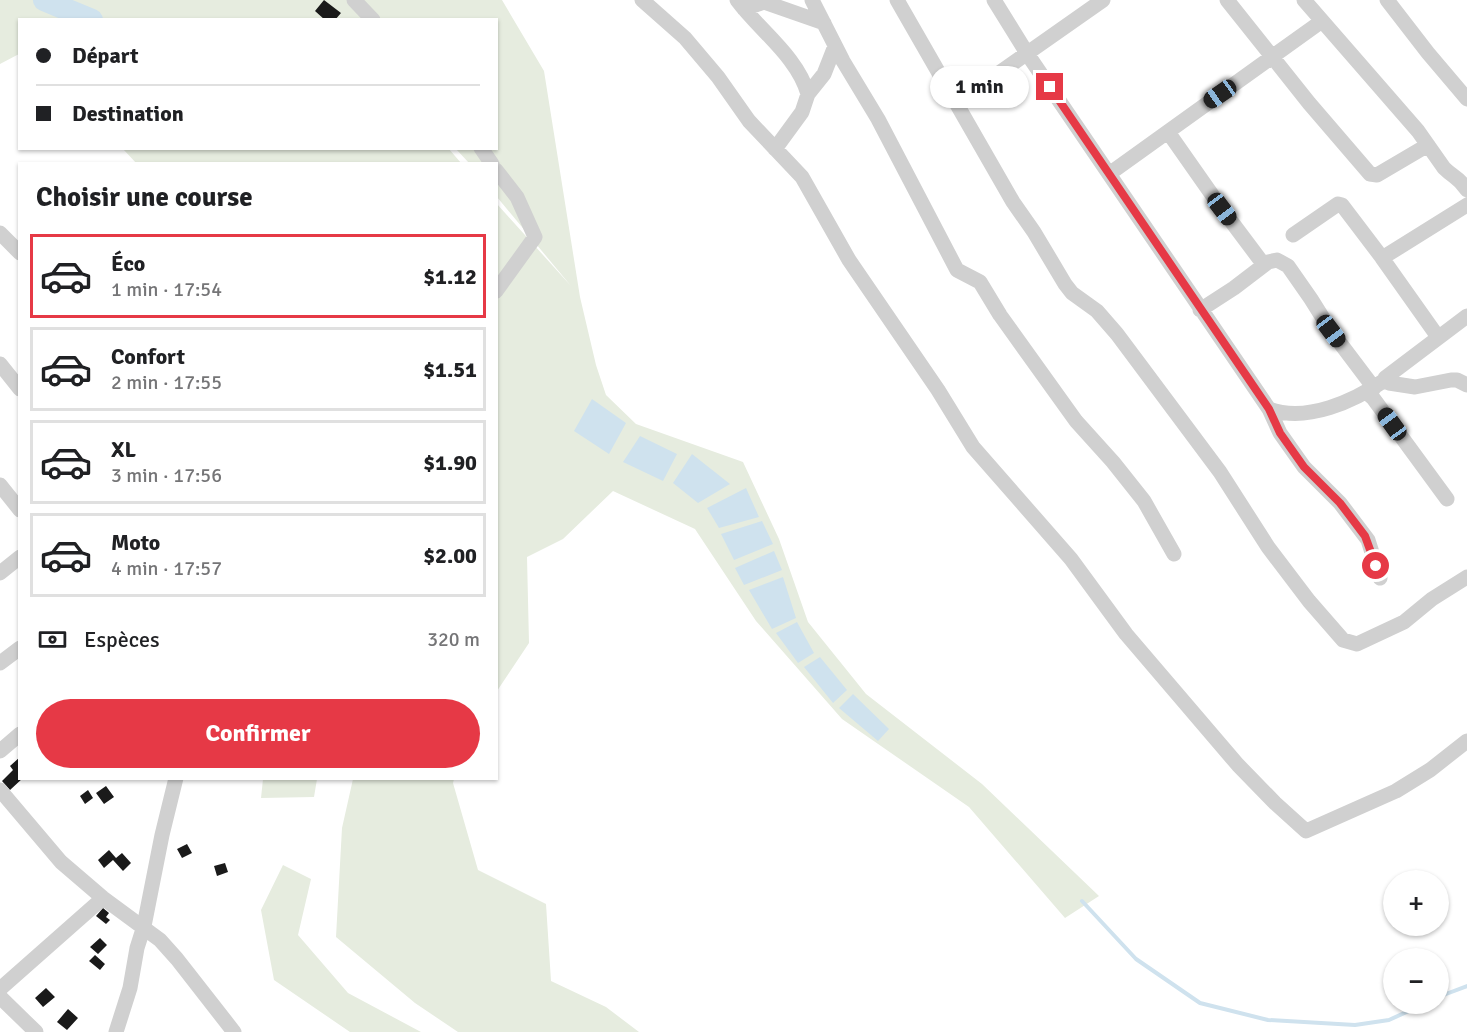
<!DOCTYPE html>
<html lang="fr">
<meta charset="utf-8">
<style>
body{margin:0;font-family:Signika,sans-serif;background:#f6f6f6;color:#202124;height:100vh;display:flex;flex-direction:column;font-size:22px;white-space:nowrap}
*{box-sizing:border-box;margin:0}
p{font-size:20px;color:#757577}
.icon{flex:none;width:33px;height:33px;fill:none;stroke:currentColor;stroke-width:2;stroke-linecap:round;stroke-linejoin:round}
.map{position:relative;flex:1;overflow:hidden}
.panel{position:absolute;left:18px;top:162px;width:480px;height:618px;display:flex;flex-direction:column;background:#fff;border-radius:0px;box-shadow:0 2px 4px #0004}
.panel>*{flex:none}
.top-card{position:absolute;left:18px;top:18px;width:480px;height:132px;border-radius:0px;box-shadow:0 2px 4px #0004;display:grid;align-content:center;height:132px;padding:0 18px;background:#fff}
.buttons{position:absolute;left:1383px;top:870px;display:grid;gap:12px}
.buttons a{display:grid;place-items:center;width:66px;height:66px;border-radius:50%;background:#fff;box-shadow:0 2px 4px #0004;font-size:30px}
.end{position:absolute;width:27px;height:27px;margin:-14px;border:8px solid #e63946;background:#fff;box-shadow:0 0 0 3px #fff}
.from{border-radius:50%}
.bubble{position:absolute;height:42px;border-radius:21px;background:#fff;box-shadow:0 2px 4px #0004;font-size:20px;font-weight:700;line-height:42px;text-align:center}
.car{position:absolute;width:18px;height:36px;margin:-18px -9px;border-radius:8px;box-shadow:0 0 4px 2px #0007;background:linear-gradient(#222 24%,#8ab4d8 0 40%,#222 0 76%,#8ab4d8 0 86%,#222 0)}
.top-card b{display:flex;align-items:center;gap:21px;height:57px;font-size:22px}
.top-card b+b{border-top:2px solid #e0e0e0}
.top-card i{width:15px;height:15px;background:#202124}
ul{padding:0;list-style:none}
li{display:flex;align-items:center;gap:18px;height:84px;margin:0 12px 9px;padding:0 6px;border:3px solid #e0e0e0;border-radius:0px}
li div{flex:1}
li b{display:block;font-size:22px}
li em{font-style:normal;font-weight:700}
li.on{border-color:#e63946}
li>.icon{width:54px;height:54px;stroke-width:1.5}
h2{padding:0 18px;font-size:27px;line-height:72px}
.pay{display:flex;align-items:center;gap:15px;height:66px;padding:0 18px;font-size:22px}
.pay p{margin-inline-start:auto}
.button{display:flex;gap:12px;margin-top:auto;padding:12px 18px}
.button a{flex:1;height:69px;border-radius:36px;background:#e63946;color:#fff;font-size:24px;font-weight:700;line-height:69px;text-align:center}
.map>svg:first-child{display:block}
.green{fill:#e6ecdf}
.water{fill:#cfe2ee}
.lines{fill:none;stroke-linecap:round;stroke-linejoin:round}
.stream{stroke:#cfe2ee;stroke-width:4}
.river{stroke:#cfe2ee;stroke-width:22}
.building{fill:#1a1a1a}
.minor{stroke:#d0d0d0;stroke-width:15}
.route{stroke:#e63946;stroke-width:8}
</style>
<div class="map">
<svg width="1467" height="1032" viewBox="0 0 1467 1032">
<rect width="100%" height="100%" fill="#fff"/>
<!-- green -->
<path class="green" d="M0 0H502L544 71 580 297 596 365 606 395 636 424 743 462 779 539 808 622 866 694 982 784 1099 896 1065 918 969 807 842 719 756 621 695 529 613 491 563 539 527 557 529 643 497 691V204L571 286 497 197 496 164 469 163 456 149 496 148V20H20L19 54 0 64Z
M449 149 461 163 137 164 123 149Z
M263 779H317L314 797 261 798Z
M353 779H454L453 783 478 870 546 904 551 981 606 1007 639 1032H458L415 1003 336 937 342 828Z
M283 865 311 879 298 935 348 993 421 1032H350L274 980 261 910Z"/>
<!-- water -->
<path class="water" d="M592 399 626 423 609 454 574 431Z
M640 436 677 454 663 481 623 462Z
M692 454 730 484 698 503 673 483Z
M746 488 759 517 719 528 707 508Z
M762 521 773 544 734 560 721 534Z
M774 551 782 570 744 585 735 568Z
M783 577 796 618 772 629 749 590Z
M797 622 814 653 798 663 776 633Z
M820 657 847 690 833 703 804 667Z
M853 694 889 729 878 741 839 708Z"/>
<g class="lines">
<!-- stream -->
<path class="stream" d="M1082 901 1136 959 1200 1003 1268 1020 1355 1025 1389 1020 1424 1004
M1438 997 1467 986"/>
<!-- river -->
<path class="river" d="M44 0 92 20"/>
</g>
<!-- building -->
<path class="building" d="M324 0 341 13 335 20H325L315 11Z
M20 757V778H23L10 790 2 781 13 770 10 766Z
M106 786 114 797 104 804 96 793Z
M88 790 93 798 85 804 80 796Z
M187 844 192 853 182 858 177 849Z
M109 850 116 858 122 853 131 863 123 871 113 860 104 868 98 860Z
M225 863 228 872 217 876 214 866Z
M103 908 109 913 106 917 110 920 106 924 96 916Z
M100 938 107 945 98 954 90 947Z
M95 955 105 964 100 970 89 961Z
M46 988 55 997 43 1007 35 998Z
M68 1009 78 1018 67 1030 57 1022Z"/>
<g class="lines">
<!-- minor -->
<path class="minor" d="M354 0 373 20
M642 0 685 38 718 77 749 121 802 177 849 260 938 390 973 447 1071 559 1126 634 1238 765 1275 803 1306 831 1396 791 1430 770 1467 741
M737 0C760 31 797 56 808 94
M812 0 843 61 878 119 957 270 980 282 1000 315 1076 421 1113 462 1144 501 1174 554
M897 0 1013 202 1034 232 1065 284 1072 293 1097 311 1117 334 1220 472 1268 547 1309 601 1343 640 1357 644 1404 622 1432 599 1467 577
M994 0 1028 55 1269 409C1307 423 1354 401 1385 380
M1227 0 1309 103 1370 174 1377 175 1428 145
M1304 0 1418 131 1444 168C1454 178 1458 176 1467 190
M1387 0 1428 53 1467 99
M744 9 764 2 824 23
M958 102 1103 0
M1168 132 1222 209 1264 265
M481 148 492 164
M775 149 802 112 808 94 824 74 835 46
M496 170 517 197 535 237 496 291
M1109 174 1322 21
M0 233 20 253
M1293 235 1338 204 1342 205 1383 259
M1200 310 1234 288 1268 262 1277 260 1288 266 1311 299 1331 331 1374 388
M1467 316 1385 378 1389 383 1415 387 1451 380H1457L1467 385
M1438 337 1382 258 1467 205
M0 364 20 389
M1366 392 1373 398 1447 499
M1269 409 1280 433 1304 467 1340 503 1368 540 1380 578
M0 485 20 510
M0 573 20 557
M0 663 20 648
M0 751 20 734
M0 790 61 862 103 898 160 940 177 959 234 1032
M0 989 103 898
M0 997 36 1032
M116 1032 130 988 137 948 144 926 162 835 176 778"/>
</g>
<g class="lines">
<!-- route -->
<path class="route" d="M1050 87 1269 409 1280 433 1304 467 1340 503 1365 536 1376 566"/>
</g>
</svg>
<div class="buttons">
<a>+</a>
<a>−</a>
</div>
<i class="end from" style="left:1376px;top:566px"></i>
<i class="end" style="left:1050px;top:87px"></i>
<div class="bubble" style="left:930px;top:66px;width:99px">1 min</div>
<i class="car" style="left:1220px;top:94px;rotate:235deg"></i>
<i class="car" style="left:1222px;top:209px;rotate:143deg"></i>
<i class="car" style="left:1331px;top:331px;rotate:143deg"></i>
<i class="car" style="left:1392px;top:424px;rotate:324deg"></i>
<div class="top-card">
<b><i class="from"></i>Départ</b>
<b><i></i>Destination</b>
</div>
<section class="panel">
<h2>Choisir une course</h2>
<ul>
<li class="on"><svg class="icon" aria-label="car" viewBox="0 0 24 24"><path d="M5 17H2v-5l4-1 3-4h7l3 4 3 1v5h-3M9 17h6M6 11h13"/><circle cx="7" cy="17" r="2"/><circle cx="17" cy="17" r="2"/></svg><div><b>Éco</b><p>1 min · 17:54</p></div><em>$1.12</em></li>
<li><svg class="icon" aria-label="car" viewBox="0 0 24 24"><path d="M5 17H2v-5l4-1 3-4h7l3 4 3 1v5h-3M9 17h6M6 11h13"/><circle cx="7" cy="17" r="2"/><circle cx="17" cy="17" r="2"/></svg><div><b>Confort</b><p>2 min · 17:55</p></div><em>$1.51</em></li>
<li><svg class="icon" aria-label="car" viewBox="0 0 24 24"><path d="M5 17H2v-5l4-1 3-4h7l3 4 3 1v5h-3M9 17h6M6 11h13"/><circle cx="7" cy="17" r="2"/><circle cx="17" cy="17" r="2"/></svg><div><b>XL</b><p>3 min · 17:56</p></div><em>$1.90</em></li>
<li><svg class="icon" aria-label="car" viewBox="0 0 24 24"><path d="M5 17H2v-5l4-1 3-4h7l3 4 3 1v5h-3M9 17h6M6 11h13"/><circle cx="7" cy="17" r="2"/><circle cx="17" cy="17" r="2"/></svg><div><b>Moto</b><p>4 min · 17:57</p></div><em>$2.00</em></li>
</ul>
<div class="pay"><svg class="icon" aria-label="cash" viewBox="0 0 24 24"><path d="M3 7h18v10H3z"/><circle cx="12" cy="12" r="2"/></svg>Espèces<p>320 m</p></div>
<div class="button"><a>Confirmer</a></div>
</section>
</div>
